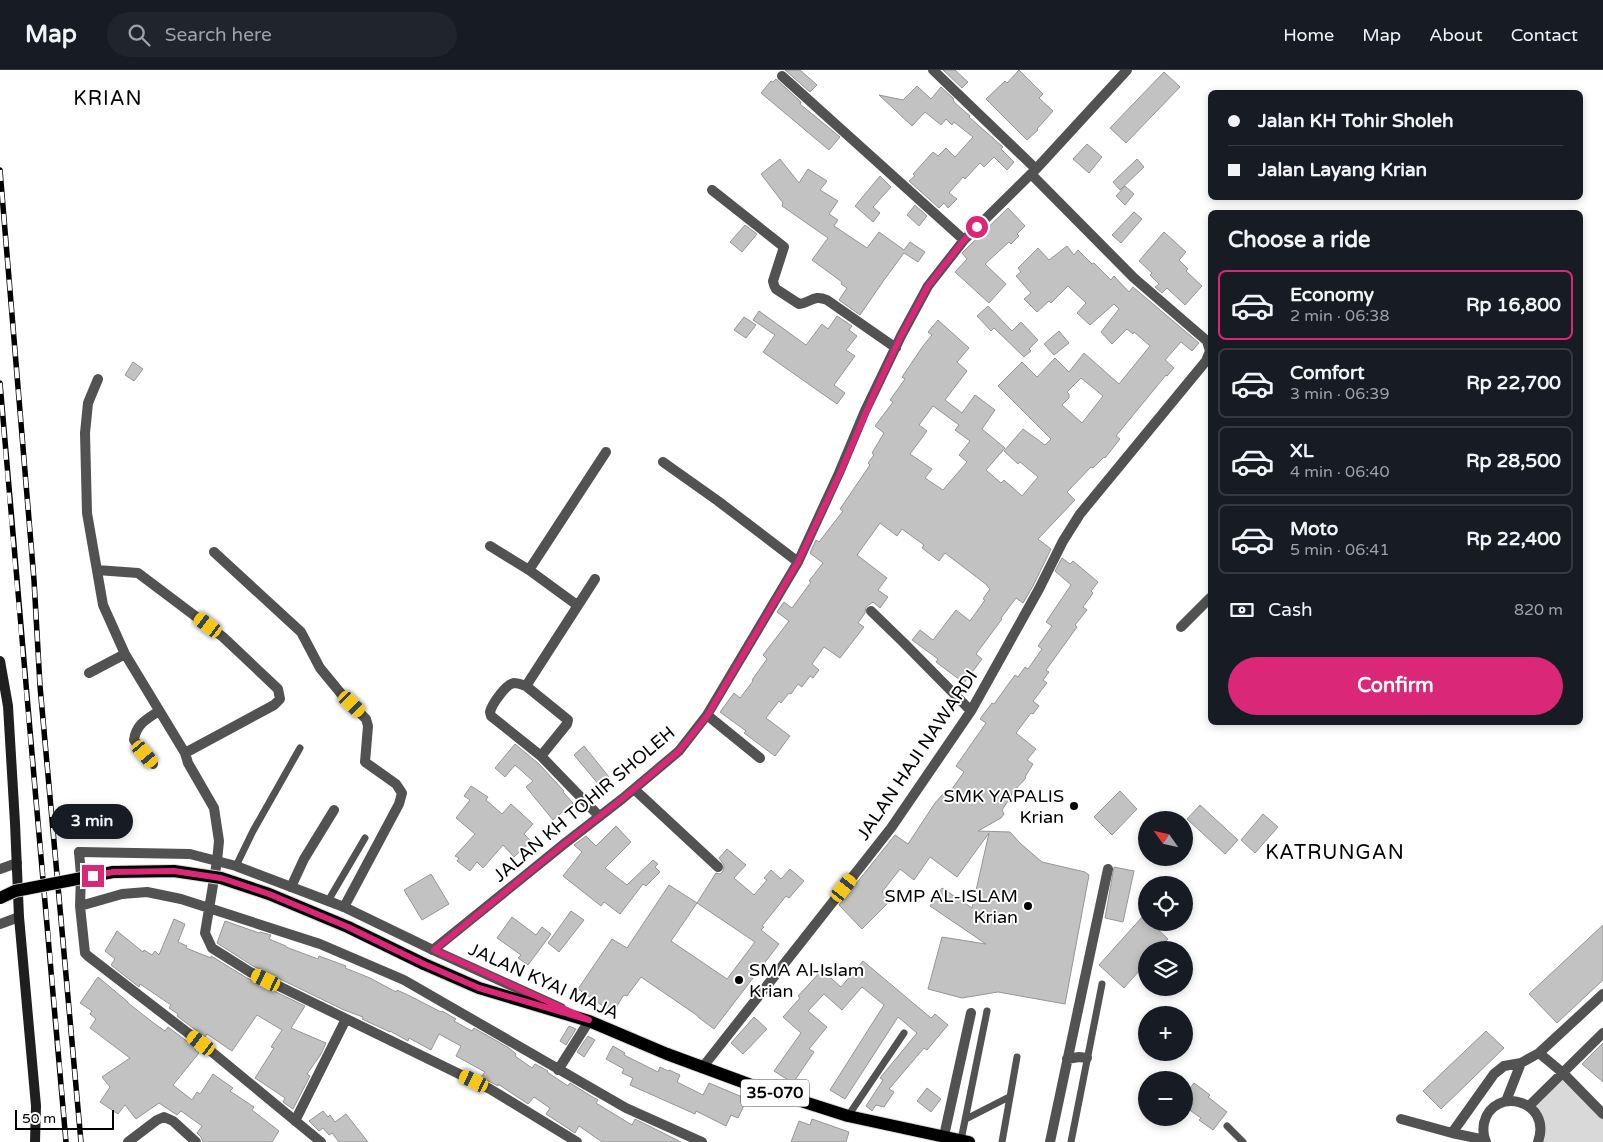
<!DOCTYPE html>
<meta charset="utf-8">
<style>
body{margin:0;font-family:"Varela Round",sans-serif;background:#20242c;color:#f1f3f6;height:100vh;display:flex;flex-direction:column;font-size:19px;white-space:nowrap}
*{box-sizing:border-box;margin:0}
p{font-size:16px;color:#9ea1a6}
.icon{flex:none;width:28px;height:28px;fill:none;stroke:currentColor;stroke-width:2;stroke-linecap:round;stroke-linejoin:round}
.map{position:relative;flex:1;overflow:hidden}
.drawer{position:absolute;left:1208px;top:140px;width:375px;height:515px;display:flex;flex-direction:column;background:#171b24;border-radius:8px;box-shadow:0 2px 8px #0003}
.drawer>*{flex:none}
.guide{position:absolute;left:1208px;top:20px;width:375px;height:110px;border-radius:8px;box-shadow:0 2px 8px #0003;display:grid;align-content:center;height:110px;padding:0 20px;background:#171b24}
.needle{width:32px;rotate:304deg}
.fabs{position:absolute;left:1138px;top:741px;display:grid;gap:10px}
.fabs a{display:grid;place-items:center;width:55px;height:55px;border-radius:50%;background:#171b24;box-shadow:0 2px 8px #0003;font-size:25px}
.scale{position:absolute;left:15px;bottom:12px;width:99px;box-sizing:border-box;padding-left:5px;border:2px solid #000;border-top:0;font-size:14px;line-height:18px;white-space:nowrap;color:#000;-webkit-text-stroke:4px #fff;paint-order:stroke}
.end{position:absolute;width:22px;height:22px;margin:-11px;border:6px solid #db2777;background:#fff;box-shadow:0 0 0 2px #fff}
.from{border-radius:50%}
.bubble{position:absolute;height:35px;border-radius:18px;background:#171b24;box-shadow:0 2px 8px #0003;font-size:16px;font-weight:800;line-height:35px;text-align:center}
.car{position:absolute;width:15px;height:30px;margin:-15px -8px;border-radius:6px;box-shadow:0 0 4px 1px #0007;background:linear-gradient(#f5c518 24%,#345 0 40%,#f5c518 0 76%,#345 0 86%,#f5c518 0)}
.guide b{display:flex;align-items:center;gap:18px;height:48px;font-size:19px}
.guide b+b{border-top:1px solid #363941}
.guide i{width:12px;height:12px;background:#f1f3f6}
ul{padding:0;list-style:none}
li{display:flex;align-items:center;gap:15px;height:70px;margin:0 10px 8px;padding:0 10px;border:2px solid #363941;border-radius:8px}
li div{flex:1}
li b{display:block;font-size:19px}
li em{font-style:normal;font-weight:800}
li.selected{border-color:#db2777}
li>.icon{width:45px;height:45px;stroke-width:1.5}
h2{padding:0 20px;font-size:22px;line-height:60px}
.pay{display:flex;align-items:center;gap:12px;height:55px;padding:0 20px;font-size:19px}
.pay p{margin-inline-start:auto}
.cta{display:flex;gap:10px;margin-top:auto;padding:10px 20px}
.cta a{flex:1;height:58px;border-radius:30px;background:#db2777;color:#fff;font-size:20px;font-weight:800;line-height:58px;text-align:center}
header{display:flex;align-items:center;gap:30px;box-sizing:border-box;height:70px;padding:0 25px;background:#171b24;border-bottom:1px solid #363941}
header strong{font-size:24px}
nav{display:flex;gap:28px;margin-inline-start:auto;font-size:18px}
.search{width:350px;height:45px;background:#20242c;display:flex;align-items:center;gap:12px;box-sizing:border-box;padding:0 18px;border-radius:28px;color:#9ea1a6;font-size:19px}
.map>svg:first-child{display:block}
.green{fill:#d9d9d9}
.building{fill:#c2c2c2;stroke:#969696;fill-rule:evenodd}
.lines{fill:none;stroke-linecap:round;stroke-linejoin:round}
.primary-casing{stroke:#dbdbdb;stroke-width:14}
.service{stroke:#525252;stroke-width:7}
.minor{stroke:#525252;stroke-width:10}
.tertiary{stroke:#525252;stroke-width:10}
.secondary{stroke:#1f1f1f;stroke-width:10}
.primary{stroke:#000;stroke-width:12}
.rail-casing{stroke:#000;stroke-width:5.5}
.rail{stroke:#fff;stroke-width:4;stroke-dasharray:11;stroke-linecap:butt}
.primary-bridge-casing{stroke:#dbdbdb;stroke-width:14;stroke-linecap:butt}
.primary-bridge{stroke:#000;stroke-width:12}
.route{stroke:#db2777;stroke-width:6}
.poi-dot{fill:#000;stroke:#fff;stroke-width:2}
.labels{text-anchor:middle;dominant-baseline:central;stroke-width:4;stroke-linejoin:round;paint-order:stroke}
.shield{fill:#fff;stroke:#4c4c4c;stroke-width:1}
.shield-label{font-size:16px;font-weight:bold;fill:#000}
.street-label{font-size:18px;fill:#000;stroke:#fff}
.poi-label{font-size:18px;fill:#000;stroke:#fff;text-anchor:end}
.quarter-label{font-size:20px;letter-spacing:1px;fill:#000;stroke:#fff}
</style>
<header>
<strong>Map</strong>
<div class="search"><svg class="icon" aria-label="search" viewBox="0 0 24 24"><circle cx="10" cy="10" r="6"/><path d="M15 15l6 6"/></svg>Search here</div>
<nav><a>Home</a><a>Map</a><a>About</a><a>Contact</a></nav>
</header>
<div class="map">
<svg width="1603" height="1072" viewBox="0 0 1603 1072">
<rect width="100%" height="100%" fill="#fff"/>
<!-- green -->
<path class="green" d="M1563 1003 1603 1044V1072H1538L1541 1056 1529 1036Z"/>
<!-- building -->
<path class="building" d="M785 0H800L817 15 810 22Z
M943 0H955L968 12 962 18Z
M1019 0 1043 24 1039 28 1053 41 1037 59 1038 60 1027 70 986 29 1005 11 1007 13Z
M1164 2 1180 17 1126 73 1110 58Z
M776 9 801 32 800 34 840 67 829 80 761 23 771 11 773 12Z
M917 16 931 29 941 17 953 28 954 32 970 46 969 47 1003 77 1001 79 1014 92 1007 100 994 87 984 97 980 93 965 109 963 107 949 123 957 129 948 138 944 133 939 138 909 111 915 106 913 104 933 82 938 86 946 78 955 87 973 67 954 52 952 55 946 49 941 55 925 42 912 56 879 25 903 30Z
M1087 74 1102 87 1089 103 1073 89Z
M780 89 799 113 808 99 827 111 820 120 838 131 829 144 838 150 834 156 867 178 879 162 904 180 910 172 925 182 918 192 904 183 884 210 860 245 839 230 847 218 841 214 842 212 812 190 828 168 782 136 783 133 761 104Z
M1137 89 1144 97 1120 120 1113 112Z
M880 106 891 117 873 137 880 143 873 152 855 136Z
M1125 116 1134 124 1125 135 1116 126Z
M915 135 927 146 919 156 907 145Z
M1008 138 1025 156 1017 164 1019 166 1011 174 1009 172 985 194 1006 214 989 233 955 202 967 189 962 183 965 180Z
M1134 142 1142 149 1121 173 1112 165Z
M745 155 757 164 742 182 730 172Z
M1164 162 1186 182 1179 190 1188 199 1186 201 1202 216 1185 235 1167 218 1162 223 1155 217 1159 214 1150 205 1152 203 1139 191Z
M1067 176 1074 185 1078 180 1092 194 1094 193 1111 210 1114 206 1129 222 1133 217 1199 273 1192 281 1181 272 1165 290 1174 298 1167 306 1166 305 1116 366 1120 369 1105 388 1104 387 1093 398 1091 397 1067 422 1075 430 1038 469 1051 479 1033 516 1023 533 1016 528 1001 548 1002 549 976 584 982 589 964 613 936 592 938 589 912 570 920 560 933 570 956 540 970 551 985 530 983 529 990 519 987 516V515L945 483 939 491 922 478 924 475 902 459 897 466 880 453 857 485 887 508 878 520 888 527 880 538 873 532 866 537 865 543 858 553 864 557 840 588 824 577 812 594 819 600 813 608 810 606 802 617 798 614 791 624 789 623 781 633 779 631 766 648 790 666 775 686 744 663 746 661 720 642 734 623 740 628 753 611 752 610 767 589 763 585 789 551 777 542 784 532 792 538 811 512 809 511 823 493 810 483 815 472 816 470 819 472 843 441 840 439 870 395 868 393 874 385 872 383 884 363 875 356 893 332 890 330 905 309 902 307 923 276 932 265 928 262 938 250 969 278 957 292 967 301 945 330 962 343 975 325 995 340 982 359 1005 378 986 400 1001 413 1004 410 1022 426 1038 407 1020 392 1018 394 1004 381 1023 359 1045 375 1051 369 998 316 1022 292 1037 307 1055 288 1069 302 1084 283 1119 314 1150 276 1134 262 1133 264 1127 259 1112 274 1101 262 1119 239 1114 234 1090 255 1077 243 1086 233 1068 216 1051 233 1049 231 1037 242 1024 229 1031 223 1016 206 1021 202 1018 198 1038 178 1049 190ZM1081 308 1103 326 1082 353 1062 335 1069 328V324L1067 322ZM933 336 959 355 955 360 970 371 959 385 967 392 943 420 925 408 932 399 910 384 927 361 919 355Z
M988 236 1012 261 1021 252 1038 270 1029 279 1031 281 1024 287 994 258 991 261 977 246Z
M759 241 806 275 822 254 828 259 837 246 852 256 849 260 857 266 846 280 855 286 834 315 845 323 837 334 763 282 775 265 753 250Z
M744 247 756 255 746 268 734 260Z
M1059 261 1069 273 1054 285 1044 274Z
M133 292 143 299 134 311 125 305Z
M1062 488 1070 494 1073 491 1098 512 1091 521 1093 523 1083 537 1087 540 1075 555 1077 557 1046 600 1049 602 1043 610 1047 613 1033 631 1039 636 1033 644 1031 643 1016 663 1036 679 1027 690 1033 694 1025 707 1026 708 1011 724 1012 725 1002 740 1004 744 1001 748 978 761 1010 762 1020 773 1042 792 1085 802 1089 805 1065 934 998 922 962 928 928 919 942 867 986 874 930 836 942 818 972 838 989 763 957 807 930 787 914 810 900 799 882 822 891 830 862 859 839 835 895 765 908 774 935 733 943 724 947 726 964 702 956 696 986 653 980 649 992 633 994 634 1015 605 1018 607 1025 597 1028 599 1042 579 1038 576 1052 556 1046 552 1071 515 1055 501Z
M515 674 539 694 564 721 563 722 573 733 553 750 526 717 533 711 515 695 505 707 495 698Z
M584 676 609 707 600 716 574 685Z
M471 716 488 727 486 730 502 744 511 734 533 754 524 764 531 771 514 787 503 775 483 798 477 792 470 801 457 791 459 788 455 786 475 764 456 748 470 730 464 726Z
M1120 721 1137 739 1112 765 1094 747Z
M1200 735 1238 770 1225 784 1187 749Z
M1263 744 1278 757 1255 783 1241 770Z
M616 756 631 772 605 798 627 815 653 790 658 794 655 797 660 802 646 816 643 814 620 844 604 832 601 836 563 806 582 782 574 775 586 766 596 776Z
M727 779 746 795 734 808 754 825 767 810 764 808 771 800 781 809 790 799 804 811 789 828 786 826 762 856 764 857 761 860 779 874 714 959 698 947V946L641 907 627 926 625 925 623 926 613 943 578 919 612 869 627 878 669 815 697 833 716 803 720 804 723 801 724 795 719 788ZM697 833 755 872 727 909 671 871Z
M1114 797 1134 801 1123 852 1105 848Z
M431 804 449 834 422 850 404 820Z
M571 841 584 850 559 882 548 873Z
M1143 846 1146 849V852H1150L1168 869 1158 880H1146V893L1124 918 1099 895Z
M512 847 536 865 542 857 551 864 528 895 518 888 521 885 497 868Z
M174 849 185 854 178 872 187 876 186 878 211 888V886L247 908 305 936 291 958 326 973 321 984 307 1004 310 1006 293 1039 283 1032 285 1028 255 1008 274 978 271 977 282 960 257 945 232 981 207 964 205 967 177 946 178 944 169 938 171 935 140 914 139 917 111 895 115 889 105 881 117 861 143 882 144 880 152 885 155 881 159 885Z
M225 851 259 863 260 862 271 865 269 869 286 876V877L318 889 319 886 346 896 345 898 370 908 396 922 397 920 410 926 441 942 442 941 456 949 454 951 472 961 474 958 509 978 516 984 515 986 532 998 535 994 548 1001 547 1002 568 1016 570 1013 591 1026 598 1030 596 1033 632 1055 635 1049 681 1072H602L579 1056 575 1063 546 1044 550 1038 534 1027 528 1034 498 1014V1016L481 1007 485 1002 456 986 461 976 439 964 431 980 409 968 408 971 390 961V962L362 949 363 947 344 940 253 896 217 873Z
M1603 855V910L1557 953 1529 924Z
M863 891 931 948 935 944 948 955 927 980 924 978 889 1019 894 1022 884 1037 876 1035 872 1041 866 1036 883 1010 880 1008 917 963 898 947 845 1029 830 1020 884 935 862 917 842 940 824 924 808 941 827 957 809 979 814 982 793 1013 774 1001 801 963 783 947 800 928 798 926 822 900 841 917Z
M98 907 128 932V933L155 954 165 961 168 957 196 978 195 980 199 983 173 1015 192 1030 197 1022 200 1024 213 1004 233 1018 230 1021 254 1037 252 1040 279 1061 272 1072H203L201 1067 197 1063 202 1056 181 1041 177 1045 159 1033 136 1049 125 1035 118 1044 100 1032 110 1017 102 1007 130 988 90 958 96 949 90 944 92 941 80 933Z
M754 947 767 959 743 984 731 973Z
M569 956 576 959 566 975 560 971Z
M1486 961 1504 978 1441 1039 1423 1021Z
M588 966 595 970 584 987 577 982Z
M1603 973V1012L1582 994Z
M613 976 625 983 624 985 658 1002 660 997 668 1001 669 1000 680 1005 677 1012 703 1025 709 1013 747 1029 738 1048 731 1045 726 1056 696 1041 695 1044 630 1015 633 1008 622 1003 624 999 606 989Z
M1194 1013 1210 1025 1208 1027 1227 1042 1213 1060 1199 1050 1201 1048 1184 1036V1026Z
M927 1018 941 1029 931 1042 917 1031Z
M323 1041 328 1047 330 1045 335 1052 346 1044 368 1072H339L332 1063 329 1065 323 1058 319 1061 309 1051Z
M812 1049 849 1062 846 1072H791L799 1051 810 1055Z"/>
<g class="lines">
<defs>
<path id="primary" d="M424 894 479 918 589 951 667 984 751 1015 848 1046 969 1072"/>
</defs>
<!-- primary casing -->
<use href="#primary" class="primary-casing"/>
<!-- service -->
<path class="service" d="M236 796 253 761 300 678
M328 831 365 768
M848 1046 904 963
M966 1049 1009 1027
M1227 1056 1243 1072
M961 1070 987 941
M1002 1072 1017 987
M1071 1072 1102 914"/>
<!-- minor -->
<path class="minor" d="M933 0 1036 99
M782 6 964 170
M712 120 784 177 773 211 774 215 776 219 799 234C811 233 813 224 827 230L896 278
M98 309 88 333 85 363 87 443 103 535 125 584 185 683 188 693 214 738 219 771 217 791 205 863 212 878 250 902 490 1019 577 1072
M663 392 718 431 798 492
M490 476 529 500 577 535
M214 482 301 562 320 598 343 626 366 649 368 656 365 692 396 714 402 723 399 734 344 837
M97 500 138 503 223 567 278 619 280 629 274 635 185 683
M529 500 606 382
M871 541 904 573 971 641
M1181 557 1210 528
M89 603 125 584
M526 616C523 615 518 613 514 613 506 614 492 634 490 642L491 646 541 686 599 746
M707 645 760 688
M541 686 567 654 568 650 526 616 595 509
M153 694 134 670C136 654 147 649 159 641
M634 719 718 797
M79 782 81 805 80 836 85 883 88 886 201 973 321 1072
M291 817 304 789 334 740
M80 836 122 824 147 822 181 829 320 874 404 910 626 1038 702 1072
M0 854 19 847
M433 880 564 774 622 729 679 681 707 645 798 492 839 403 865 341 901 266 928 216 964 170 1036 99 1127 0
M1539 983 1563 1003 1603 1044
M1067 989 1079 987 1087 988
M702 998 891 758 971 641 1039 519 1063 471 1080 444 1206 291 1210 281 1207 271 1134 208 1031 104
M558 1000 589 951
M1506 1031 1521 993 1539 983 1603 924
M1529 1036 1603 963
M1401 1049 1452 1063 1485 1070
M295 1051 346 949
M1452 1063 1494 1004 1504 996 1521 993
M944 1066 971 943
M128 1072 157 1050 164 1047 173 1051 196 1072
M1050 1072 1108 799
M1486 1072C1483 1066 1483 1059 1484 1053 1493 1015 1553 1030 1538 1072"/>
<!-- tertiary -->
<path class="tertiary" d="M79 782 190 784 236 796 344 837 433 880 561 938
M0 799 17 793"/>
<!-- secondary -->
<path class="secondary" d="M0 591 8 636 15 753 19 847 36 1036 35 1072"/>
<!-- primary -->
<use href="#primary" class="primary"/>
<defs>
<path id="rail" d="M0 100 34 510 40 616 81 1072
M0 313C20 566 45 819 66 1072"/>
</defs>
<!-- rail casing -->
<use href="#rail" class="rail-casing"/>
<!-- rail -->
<use href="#rail" class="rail"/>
<defs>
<path id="primary-bridge" d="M0 828 15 821 113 802 174 801 221 808 269 824 348 857 424 894"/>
</defs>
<!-- primary-bridge casing -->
<use href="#primary-bridge" class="primary-bridge-casing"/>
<!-- primary-bridge -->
<use href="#primary-bridge" class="primary-bridge"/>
</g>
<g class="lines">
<!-- route -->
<path class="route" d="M93 806 113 802 174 801 221 808 269 824 348 857 424 894 479 918 589 950 434 880 564 774 622 729 679 681 707 646 798 492 840 403 873 326 901 266 928 216 964 170 977 157"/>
</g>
<!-- markers -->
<g class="poi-dot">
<circle cx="1074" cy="736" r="5"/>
<circle cx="1028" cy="836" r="5"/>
<circle cx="739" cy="910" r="5"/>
</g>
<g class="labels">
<!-- shield labels -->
<rect class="shield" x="741" y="1009.5" width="68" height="27" rx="4"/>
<g class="shield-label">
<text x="775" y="1023">35-070</text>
</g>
<!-- street labels -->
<g class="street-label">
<text transform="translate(917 685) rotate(-56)">JALAN HAJI NAWARDI</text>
<text transform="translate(584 734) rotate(-40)">JALAN KH TOHIR SHOLEH</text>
<text transform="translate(544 911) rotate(24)">JALAN KYAI MAJA</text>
</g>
<!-- poi labels -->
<g class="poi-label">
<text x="1064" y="726">SMK YAPALIS<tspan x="1064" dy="21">Krian</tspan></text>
<text x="1018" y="826">SMP AL-ISLAM<tspan x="1018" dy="21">Krian</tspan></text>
<text x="749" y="900" text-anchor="start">SMA Al-Islam<tspan x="749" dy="21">Krian</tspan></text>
</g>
<!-- quarter labels -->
<g class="quarter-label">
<text x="108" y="29">KRIAN</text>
<text x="1335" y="783">KATRUNGAN</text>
</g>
</g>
</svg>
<div class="fabs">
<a><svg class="needle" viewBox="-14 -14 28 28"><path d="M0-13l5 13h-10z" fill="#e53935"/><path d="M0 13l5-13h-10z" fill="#9ea1a6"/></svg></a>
<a><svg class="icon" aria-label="locate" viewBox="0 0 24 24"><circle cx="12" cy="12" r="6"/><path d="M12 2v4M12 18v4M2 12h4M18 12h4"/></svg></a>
<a><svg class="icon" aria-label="layers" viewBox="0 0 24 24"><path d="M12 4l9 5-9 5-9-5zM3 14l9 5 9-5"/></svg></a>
<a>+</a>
<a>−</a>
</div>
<div class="scale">50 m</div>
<i class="end from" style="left:977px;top:157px"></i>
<i class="end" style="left:93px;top:806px"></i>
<div class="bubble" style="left:51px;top:734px;width:82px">3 min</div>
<i class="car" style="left:208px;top:555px;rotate:307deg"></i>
<i class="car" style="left:352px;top:634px;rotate:134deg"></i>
<i class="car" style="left:145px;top:684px;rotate:140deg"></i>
<i class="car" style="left:844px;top:818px;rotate:38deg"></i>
<i class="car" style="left:266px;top:910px;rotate:296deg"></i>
<i class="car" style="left:201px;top:973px;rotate:307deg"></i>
<i class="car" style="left:474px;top:1011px;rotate:296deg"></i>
<div class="guide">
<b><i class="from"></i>Jalan KH Tohir Sholeh</b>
<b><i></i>Jalan Layang Krian</b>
</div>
<section class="drawer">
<h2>Choose a ride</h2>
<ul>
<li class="selected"><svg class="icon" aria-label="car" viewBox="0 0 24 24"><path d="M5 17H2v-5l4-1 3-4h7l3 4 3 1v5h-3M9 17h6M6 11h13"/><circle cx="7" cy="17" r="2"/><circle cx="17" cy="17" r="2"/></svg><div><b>Economy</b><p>2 min · 06:38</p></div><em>Rp 16,800</em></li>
<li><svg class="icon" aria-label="car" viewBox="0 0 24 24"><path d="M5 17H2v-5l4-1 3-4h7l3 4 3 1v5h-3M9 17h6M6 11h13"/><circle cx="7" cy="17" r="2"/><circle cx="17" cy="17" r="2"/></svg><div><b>Comfort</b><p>3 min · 06:39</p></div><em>Rp 22,700</em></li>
<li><svg class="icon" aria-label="car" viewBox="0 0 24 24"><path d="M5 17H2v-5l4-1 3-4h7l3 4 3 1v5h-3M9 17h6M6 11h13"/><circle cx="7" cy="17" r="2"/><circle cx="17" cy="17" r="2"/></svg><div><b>XL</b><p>4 min · 06:40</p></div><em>Rp 28,500</em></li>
<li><svg class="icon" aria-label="car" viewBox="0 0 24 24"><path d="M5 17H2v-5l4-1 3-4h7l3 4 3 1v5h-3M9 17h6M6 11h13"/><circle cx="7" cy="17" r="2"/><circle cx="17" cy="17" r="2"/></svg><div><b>Moto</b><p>5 min · 06:41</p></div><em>Rp 22,400</em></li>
</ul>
<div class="pay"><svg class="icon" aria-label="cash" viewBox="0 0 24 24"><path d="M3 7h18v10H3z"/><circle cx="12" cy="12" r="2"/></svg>Cash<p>820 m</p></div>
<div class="cta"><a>Confirm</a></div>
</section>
</div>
